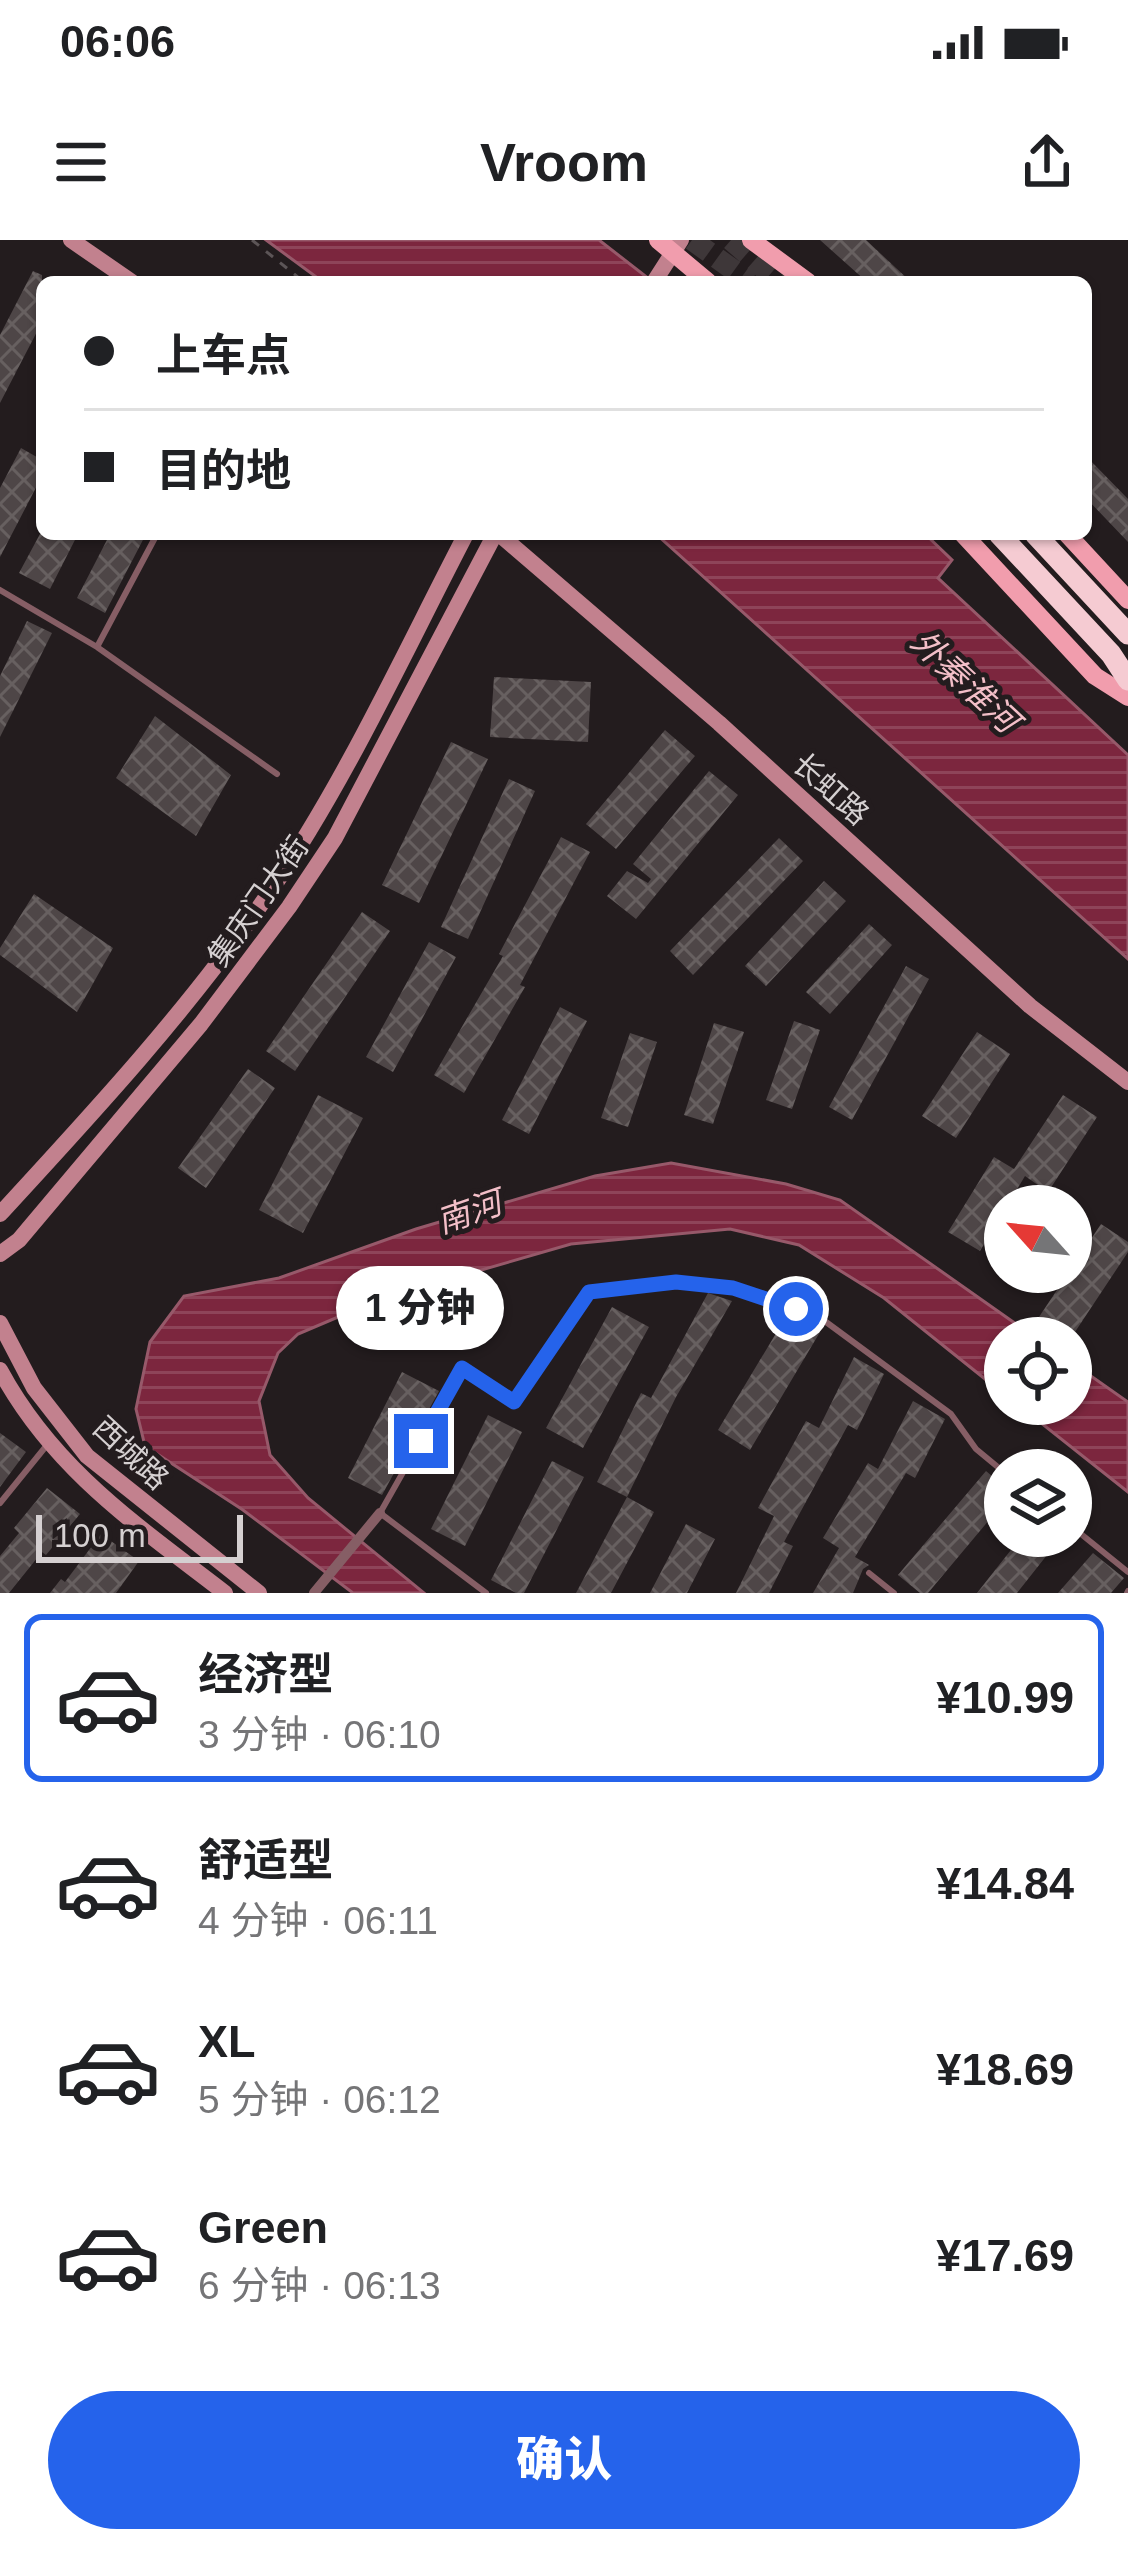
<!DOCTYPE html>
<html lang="zh">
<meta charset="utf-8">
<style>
body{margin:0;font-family:Arial,"Noto Sans SC",sans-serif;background:#f2f2f2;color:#202124;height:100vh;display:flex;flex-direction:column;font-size:45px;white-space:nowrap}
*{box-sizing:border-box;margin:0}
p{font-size:39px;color:#757577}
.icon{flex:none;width:66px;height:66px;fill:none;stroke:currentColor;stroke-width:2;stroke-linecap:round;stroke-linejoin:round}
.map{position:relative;height:1353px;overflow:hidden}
.sheet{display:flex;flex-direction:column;background:#fff;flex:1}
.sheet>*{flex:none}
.guide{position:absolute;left:36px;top:36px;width:1056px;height:264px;border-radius:18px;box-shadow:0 3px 9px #0004;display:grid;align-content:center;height:264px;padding:0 48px;background:#fff}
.needle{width:78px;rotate:297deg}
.tools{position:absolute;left:984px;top:945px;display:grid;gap:24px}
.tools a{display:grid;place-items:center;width:108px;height:108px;border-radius:50%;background:#fff;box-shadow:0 3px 9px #0004;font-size:60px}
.scale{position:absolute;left:36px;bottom:30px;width:207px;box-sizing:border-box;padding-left:12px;border:6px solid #d5d0d1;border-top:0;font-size:33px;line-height:42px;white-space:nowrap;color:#d5d0d1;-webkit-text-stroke:9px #231c1e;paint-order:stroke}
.end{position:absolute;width:54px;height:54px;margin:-27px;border:15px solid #2563eb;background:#fff;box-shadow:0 0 0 6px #fff}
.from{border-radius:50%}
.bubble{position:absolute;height:84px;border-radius:42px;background:#fff;box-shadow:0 3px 9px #0004;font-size:39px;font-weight:800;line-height:84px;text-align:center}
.guide b{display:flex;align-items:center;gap:42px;height:114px;font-size:45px}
.guide b+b{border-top:3px solid #e0e0e0}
.guide i{width:30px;height:30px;background:#202124}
ul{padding:21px 0 0;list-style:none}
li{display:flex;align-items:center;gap:36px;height:168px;margin:0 24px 18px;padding:0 24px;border:6px solid transparent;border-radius:18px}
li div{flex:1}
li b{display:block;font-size:45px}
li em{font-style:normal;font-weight:800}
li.selected{border-color:#2563eb}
li>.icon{width:108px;height:108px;stroke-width:1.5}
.primary-button{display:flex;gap:24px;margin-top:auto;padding:24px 48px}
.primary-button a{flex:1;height:138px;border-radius:72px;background:#2563eb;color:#fff;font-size:48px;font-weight:800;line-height:138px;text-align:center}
.status{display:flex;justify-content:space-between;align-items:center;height:84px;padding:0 60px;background:#fff;direction:ltr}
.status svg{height:33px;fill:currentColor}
header{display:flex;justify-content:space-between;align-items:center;height:156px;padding:0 48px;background:#fff;font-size:54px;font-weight:800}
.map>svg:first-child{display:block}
.water{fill:url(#water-rules);stroke:#97596a;stroke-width:3}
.building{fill:url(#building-cross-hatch)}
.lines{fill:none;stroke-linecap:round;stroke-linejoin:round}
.highway-tunnel{stroke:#3e3739;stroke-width:21;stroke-dasharray:21 10;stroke-linecap:butt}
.path{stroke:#5c5557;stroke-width:3;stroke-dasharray:9 9;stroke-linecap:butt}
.lane{stroke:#865e65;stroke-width:6}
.street{stroke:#865e65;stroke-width:10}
.secondary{stroke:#c2818e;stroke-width:16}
.primary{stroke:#f19dad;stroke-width:18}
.highway{stroke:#f5cbd2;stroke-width:21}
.route{stroke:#2563eb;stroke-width:15}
.labels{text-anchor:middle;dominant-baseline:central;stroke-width:10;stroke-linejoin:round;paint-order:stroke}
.street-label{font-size:30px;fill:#d5d0d1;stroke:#231c1e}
.water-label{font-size:33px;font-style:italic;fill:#f3bfc8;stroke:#231c1e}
</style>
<div class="status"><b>06:06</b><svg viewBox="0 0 49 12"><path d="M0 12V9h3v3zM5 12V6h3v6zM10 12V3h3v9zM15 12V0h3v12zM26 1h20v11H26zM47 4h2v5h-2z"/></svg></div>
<header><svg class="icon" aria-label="menu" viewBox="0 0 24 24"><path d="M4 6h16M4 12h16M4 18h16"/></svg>Vroom<svg class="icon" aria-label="share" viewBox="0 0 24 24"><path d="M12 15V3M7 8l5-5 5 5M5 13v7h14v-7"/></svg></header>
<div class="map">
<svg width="1128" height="1353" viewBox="0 0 1128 1353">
<defs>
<pattern id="water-rules" width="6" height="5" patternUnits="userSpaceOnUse" patternTransform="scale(3)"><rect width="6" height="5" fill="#7c263e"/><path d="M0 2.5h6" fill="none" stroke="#8e4459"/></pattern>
<pattern id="building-cross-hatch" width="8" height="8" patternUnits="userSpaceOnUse" patternTransform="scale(3)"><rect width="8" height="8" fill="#4e4647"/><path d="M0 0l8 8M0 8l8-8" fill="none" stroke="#676060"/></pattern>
</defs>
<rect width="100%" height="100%" fill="#231c1e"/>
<!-- water -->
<path class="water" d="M266 0H599L653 42H323Z
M656 294H925L952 320 938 338 1128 515V719Z
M671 923 786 944 840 960 1036 1098H1005V1155L884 1058 799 1005 730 989 571 1004 378 1060 298 1094 278 1113 259 1161 270 1215 308 1258 424 1353H353L243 1270 145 1206 136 1169 150 1102 184 1056 279 1038 416 989 595 936Z
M1071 1122 1128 1162V1252L1017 1164H1071Z"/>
<!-- building -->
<path class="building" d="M820 0H866L911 42H867Z
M33 31 42 35V82L0 163V95Z
M21 208 42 220V236L0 317V248Z
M1086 216 1128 259V302L1086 258Z
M40 294H78L50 349 19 333Z
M110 294H146L105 373 77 358Z
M27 381 52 393 0 497V436Z
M494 437 591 442 588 502 490 497Z
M155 476 231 535 196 596 116 538Z
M665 490 695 516 616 609 586 584Z
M451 502 488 519 419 663 382 645Z
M709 531 738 555 636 679 607 656 627 631 648 643 651 639 633 624Z
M509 539 535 551 468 699 441 687Z
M561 597 590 612 520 745 525 747 464 853 434 835 503 716 499 714Z
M779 598 803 621 693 735 670 711Z
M824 641 846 661 766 746 745 726Z
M34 654 113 708 77 772 0 715V708Z
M362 672 390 691 295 831 266 811Z
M869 684 892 705 830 774 806 752Z
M429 702 456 717 393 832 366 817Z
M906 726 929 739 852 880 829 867Z
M560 767 587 781 529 894 502 880Z
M794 781 820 790 792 869 766 860Z
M714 783 744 792 713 884 684 875Z
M977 792 1010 814 956 898 922 876Z
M630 793 657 802 628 887 601 878Z
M248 829 275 848 206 948 178 928Z
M318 855 363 878 303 993 259 970Z
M1063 855 1097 877 1048 952 1025 936 980 1011 948 992 994 917 1014 929Z
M1101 984 1128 1002V1012L1071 1098 1039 1077Z
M708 1053 732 1061 676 1157 627 1257 597 1242 641 1153 651 1158Z
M612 1067 649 1087 583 1208 546 1188Z
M787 1075 820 1092 750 1210 718 1190Z
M854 1117 884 1134 857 1190 848 1185 784 1302 793 1306 769 1353H736L774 1276 758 1268 806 1181 819 1188Z
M402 1132 439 1151 382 1255 348 1238Z
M913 1161 945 1179 915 1238 906 1233 855 1317 869 1325 863 1329 853 1353H813L839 1308 823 1298 868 1223 878 1229Z
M488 1175 522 1192 465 1306 431 1289Z
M0 1193 26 1212 0 1247Z
M552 1221 584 1237 524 1353H516L491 1340Z
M986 1231 1005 1247V1261L928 1353H920L898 1335Z
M47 1248 80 1274 46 1315 42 1312 9 1353H0V1316L19 1293 14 1288Z
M627 1257 654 1272 611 1353H576Z
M686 1284 715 1299 687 1353H650Z
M101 1294 139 1321 116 1353H50L61 1339 65 1342Z
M1022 1296H1062L1017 1353H977Z
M1093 1313 1124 1338 1111 1353H1058Z"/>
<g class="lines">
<!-- highway-tunnel -->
<path class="highway-tunnel" d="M692 0 750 42
M731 0 779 42"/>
<!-- path -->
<path class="path" d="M252 0 304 42"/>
<!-- lane -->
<path class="lane" d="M0 350 97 407 277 534
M97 407 157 294
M0 1263 47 1205
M1071 1286 1128 1332
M869 1333 894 1353
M486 1353 380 1273 462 1128 514 1162 589 1052 676 1042 733 1048 822 1079 951 1174 976 1209 1005 1233
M1127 1353 1128 1351"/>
<!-- street -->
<path class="street" d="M314 1353 380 1273"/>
<!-- secondary -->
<path class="secondary" d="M71 0 132 42
M654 42 681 0
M499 294 719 483 1030 766 1128 842
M0 974C94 872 190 768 269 653 346 541 403 415 466 294
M0 1014 19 1000 201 784 289 667 335 598 495 294
M0 1083 34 1148 87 1216 259 1353
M0 1130C54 1230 137 1285 225 1353"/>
<!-- primary -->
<path class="primary" d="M658 0 708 42
M751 0 808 42
M963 294 1095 436 1128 457
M1067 294 1128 360"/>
<!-- highway -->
<path class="highway" d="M999 294 1111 414 1128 440
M1035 294 1128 394"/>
</g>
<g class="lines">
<!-- route -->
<path class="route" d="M421 1201 462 1128 514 1162 589 1052 676 1042 733 1048 796 1069"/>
</g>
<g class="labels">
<!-- street labels -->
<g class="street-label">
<text transform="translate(831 549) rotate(42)">长虹路</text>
<text transform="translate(258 661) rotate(-55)">集庆门大街</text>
<text transform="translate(131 1213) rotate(43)">西城路</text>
</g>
<!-- water labels -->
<g class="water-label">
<text transform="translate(965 441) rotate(43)">外秦淮河</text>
<text transform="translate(469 972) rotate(-19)">南河</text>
</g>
</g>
</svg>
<div class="tools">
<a><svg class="needle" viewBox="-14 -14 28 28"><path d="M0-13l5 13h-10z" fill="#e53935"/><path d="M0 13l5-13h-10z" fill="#757577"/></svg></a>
<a><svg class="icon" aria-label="locate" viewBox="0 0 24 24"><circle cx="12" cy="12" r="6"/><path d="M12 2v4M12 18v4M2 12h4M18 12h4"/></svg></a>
<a><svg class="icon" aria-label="layers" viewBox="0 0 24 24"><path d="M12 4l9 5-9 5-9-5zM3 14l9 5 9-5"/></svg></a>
</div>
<div class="scale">100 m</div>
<i class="end from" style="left:796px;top:1069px"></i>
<i class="end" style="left:421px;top:1201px"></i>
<div class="bubble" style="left:336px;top:1026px;width:168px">1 分钟</div>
<div class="guide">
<b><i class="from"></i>上车点</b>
<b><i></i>目的地</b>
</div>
</div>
<section class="sheet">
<ul>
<li class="selected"><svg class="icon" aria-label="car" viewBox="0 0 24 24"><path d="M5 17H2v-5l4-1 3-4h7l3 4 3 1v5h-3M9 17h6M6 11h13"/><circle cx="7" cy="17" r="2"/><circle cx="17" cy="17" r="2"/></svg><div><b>经济型</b><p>3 分钟 · 06:10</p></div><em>¥10.99</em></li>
<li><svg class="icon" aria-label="car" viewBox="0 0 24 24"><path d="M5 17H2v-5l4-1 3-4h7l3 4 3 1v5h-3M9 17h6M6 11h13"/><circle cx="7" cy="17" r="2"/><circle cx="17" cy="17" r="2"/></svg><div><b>舒适型</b><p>4 分钟 · 06:11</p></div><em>¥14.84</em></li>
<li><svg class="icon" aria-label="car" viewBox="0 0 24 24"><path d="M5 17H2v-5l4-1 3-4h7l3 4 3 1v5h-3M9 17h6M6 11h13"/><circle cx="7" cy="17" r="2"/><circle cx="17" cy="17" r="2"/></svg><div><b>XL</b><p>5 分钟 · 06:12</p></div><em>¥18.69</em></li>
<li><svg class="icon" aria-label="car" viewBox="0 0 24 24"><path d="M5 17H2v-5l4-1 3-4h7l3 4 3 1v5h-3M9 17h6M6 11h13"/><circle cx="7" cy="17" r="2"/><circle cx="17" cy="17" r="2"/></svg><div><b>Green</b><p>6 分钟 · 06:13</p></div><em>¥17.69</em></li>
</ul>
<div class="primary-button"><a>确认</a></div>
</section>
